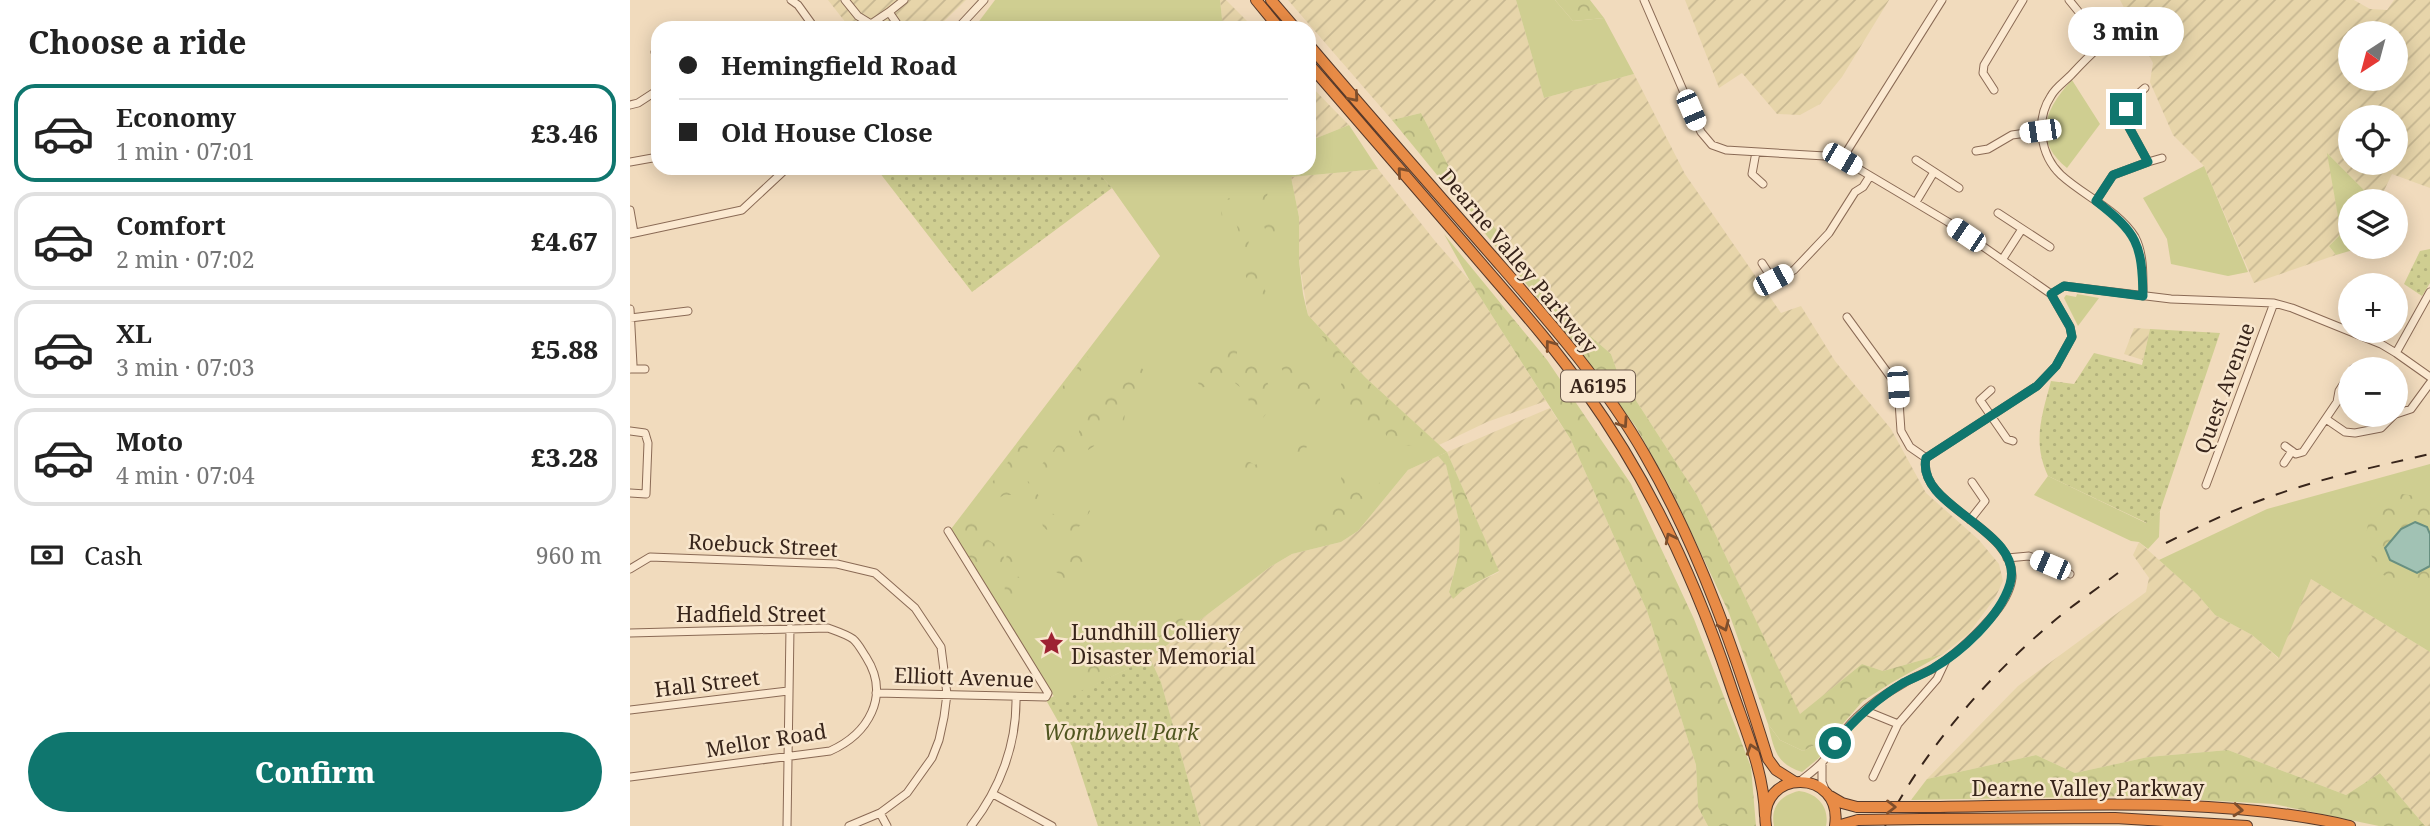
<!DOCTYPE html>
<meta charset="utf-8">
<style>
body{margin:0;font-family:"Noto Serif",serif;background:#f2f2f2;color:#222;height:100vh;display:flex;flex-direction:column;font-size:26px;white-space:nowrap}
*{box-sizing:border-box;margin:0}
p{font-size:23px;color:#767676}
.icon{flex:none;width:38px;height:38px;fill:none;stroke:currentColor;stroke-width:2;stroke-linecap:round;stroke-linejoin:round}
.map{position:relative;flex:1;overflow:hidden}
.details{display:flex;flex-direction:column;background:#fff;width:630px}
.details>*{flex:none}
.top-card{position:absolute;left:21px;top:21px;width:665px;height:154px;border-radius:21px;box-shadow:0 4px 18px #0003;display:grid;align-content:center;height:154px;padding:0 28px;background:#fff}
.needle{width:46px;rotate:216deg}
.fabs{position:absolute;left:1708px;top:21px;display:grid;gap:14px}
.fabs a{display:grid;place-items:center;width:70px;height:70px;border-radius:50%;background:#fff;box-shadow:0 4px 18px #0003;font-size:35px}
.end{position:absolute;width:32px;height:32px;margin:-16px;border:9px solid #0f766e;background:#fff;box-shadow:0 0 0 4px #fff}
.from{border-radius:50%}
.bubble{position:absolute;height:49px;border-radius:24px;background:#fff;box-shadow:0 4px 18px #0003;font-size:23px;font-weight:800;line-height:49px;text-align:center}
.car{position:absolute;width:21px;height:42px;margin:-21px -10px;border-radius:9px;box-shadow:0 0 5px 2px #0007;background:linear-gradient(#fff 24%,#345 0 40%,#fff 0 76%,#345 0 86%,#fff 0)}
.top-card b{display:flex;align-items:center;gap:24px;height:66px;font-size:26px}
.top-card b+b{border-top:2px solid #e0e0e0}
.top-card i{width:18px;height:18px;background:#222}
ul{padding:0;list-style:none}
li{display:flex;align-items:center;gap:21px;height:98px;margin:0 14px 10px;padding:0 14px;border:4px solid #e0e0e0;border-radius:21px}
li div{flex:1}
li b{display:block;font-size:26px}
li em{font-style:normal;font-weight:800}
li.on{border-color:#0f766e}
li>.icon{width:63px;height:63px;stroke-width:1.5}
h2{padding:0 28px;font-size:32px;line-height:84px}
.pay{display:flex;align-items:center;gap:18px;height:77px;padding:0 28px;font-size:26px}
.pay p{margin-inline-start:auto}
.button{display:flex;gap:14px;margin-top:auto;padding:14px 28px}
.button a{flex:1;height:80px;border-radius:42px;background:#0f766e;color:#fff;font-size:28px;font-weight:800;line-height:80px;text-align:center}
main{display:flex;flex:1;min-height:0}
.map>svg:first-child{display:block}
.farmland{fill:url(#farmland-furrows);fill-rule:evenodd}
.grass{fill:#cfce91}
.forest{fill:url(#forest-crowns)}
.park{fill:url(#park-dots)}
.water{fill:#a1c2b4;stroke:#689081;stroke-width:2}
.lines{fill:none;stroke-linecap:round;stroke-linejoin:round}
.minor-casing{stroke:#8a6a55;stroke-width:9}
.highway-casing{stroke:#57392a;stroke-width:12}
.minor{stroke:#fbe9d1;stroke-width:7}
.highway{stroke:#e88b46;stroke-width:10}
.rail{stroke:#38251b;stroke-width:2;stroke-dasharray:12 12;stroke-linecap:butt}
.highway-bridge-casing{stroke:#57392a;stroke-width:12;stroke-linecap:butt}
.highway-bridge{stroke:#e88b46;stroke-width:10}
.oneway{stroke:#7e4e2c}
.route{stroke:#0f766e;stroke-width:9}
.labels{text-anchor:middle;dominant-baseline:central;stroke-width:5;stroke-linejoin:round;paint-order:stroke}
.shield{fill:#f8e6cd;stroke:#725f50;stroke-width:2}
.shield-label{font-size:19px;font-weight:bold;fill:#38251b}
.street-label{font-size:21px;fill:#38251b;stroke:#f8e6cd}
.poi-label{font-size:21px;fill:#38251b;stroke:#f8e6cd;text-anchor:start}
.park-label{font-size:21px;font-style:italic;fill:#505620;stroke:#f8e6cd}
</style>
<main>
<section class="details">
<h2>Choose a ride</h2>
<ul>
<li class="on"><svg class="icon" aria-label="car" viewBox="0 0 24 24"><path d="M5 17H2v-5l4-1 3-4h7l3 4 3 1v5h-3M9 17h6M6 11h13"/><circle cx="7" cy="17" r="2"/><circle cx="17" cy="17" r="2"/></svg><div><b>Economy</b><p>1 min · 07:01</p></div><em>£3.46</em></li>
<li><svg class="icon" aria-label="car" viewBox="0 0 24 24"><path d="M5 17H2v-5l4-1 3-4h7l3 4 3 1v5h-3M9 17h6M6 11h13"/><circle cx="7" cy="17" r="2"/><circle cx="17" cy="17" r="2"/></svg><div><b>Comfort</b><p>2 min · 07:02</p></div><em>£4.67</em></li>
<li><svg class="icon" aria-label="car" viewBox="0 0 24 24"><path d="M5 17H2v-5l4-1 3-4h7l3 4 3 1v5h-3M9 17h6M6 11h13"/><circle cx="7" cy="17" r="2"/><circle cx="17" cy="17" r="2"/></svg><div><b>XL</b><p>3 min · 07:03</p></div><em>£5.88</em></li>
<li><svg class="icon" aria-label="car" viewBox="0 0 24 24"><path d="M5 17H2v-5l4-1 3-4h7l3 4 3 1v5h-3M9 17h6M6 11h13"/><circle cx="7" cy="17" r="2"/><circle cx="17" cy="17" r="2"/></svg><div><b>Moto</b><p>4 min · 07:04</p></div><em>£3.28</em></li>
</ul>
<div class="pay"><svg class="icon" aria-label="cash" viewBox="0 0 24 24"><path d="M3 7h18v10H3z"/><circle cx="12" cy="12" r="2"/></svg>Cash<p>960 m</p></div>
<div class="button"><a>Confirm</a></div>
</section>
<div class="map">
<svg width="1800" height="826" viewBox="0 0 1800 826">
<defs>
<pattern id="farmland-furrows" width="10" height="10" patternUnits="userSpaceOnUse" patternTransform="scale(1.75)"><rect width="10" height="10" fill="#e7d5aa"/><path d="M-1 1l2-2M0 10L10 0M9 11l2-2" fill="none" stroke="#c7b792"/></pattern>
<pattern id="forest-crowns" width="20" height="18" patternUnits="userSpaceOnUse" patternTransform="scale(1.75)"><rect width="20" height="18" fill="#cfce91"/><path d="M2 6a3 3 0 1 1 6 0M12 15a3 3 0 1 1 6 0" fill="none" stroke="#b2b17c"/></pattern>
<pattern id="park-dots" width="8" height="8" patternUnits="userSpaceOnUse" patternTransform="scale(1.75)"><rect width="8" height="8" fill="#cfce91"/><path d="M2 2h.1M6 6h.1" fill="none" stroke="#b2b17c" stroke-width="1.8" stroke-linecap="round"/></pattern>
</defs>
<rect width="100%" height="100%" fill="#f1dbbd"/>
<!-- farmland -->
<path class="farmland" d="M198 0H336L307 28H220Z
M590 0H596L624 28H593Z
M658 0H886L914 98 1004 74 1055 174 1151 313 1171 306 1205 361 1261 429 1296 493 1349 540 1369 564 1373 581 1365 598 1339 633 1313 654 1253 671 1232 664 1170 715 1067 495 987 371 981 354 951 328 829 186 791 113 762 120Z
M1055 0H1259L1212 77 1190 104 1170 115 1147 114 1112 73 1089 88Z
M1490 0H1724L1740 9 1757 10 1764 0H1800V188L1762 174 1749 201H1745L1698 154 1711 234 1699 246 1706 255 1624 283 1574 166 1543 135 1520 82 1523 63ZM1720 33H1766V79H1720ZM1720 117H1766V163H1720Z
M679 84 708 114 719 125 679 141Z
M748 169 805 241 840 281 916 401 857 422 809 445 735 377 678 315 669 261V217L661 177Z
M1504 328 1520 329 1513 360 1494 354Z
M920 408 941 440 1017 611 1066 765 1068 807 1078 826H571L531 682 520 658 640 567 662 554 711 542 728 531 778 470 808 456 816 464 830 526 829 553 819 591 823 598 834 589 869 572 817 452Z
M1509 542 1567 594 1585 615 1622 635 1648 658 1681 579 1800 652V826H1795L1750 773 1716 795 1598 750 1518 757 1445 773 1406 755 1297 779 1388 686 1516 592 1519 578 1503 555Z"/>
<!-- grass -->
<path class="grass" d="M365 0H590L593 28H344Z
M886 0H925L943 21 974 18 1004 74 914 98Z
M1442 80 1470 124 1437 168C1402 140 1415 108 1442 80Z
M719 125 748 169 661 177 669 217V261L673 294 678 315 735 377 817 452 778 470 728 531 711 542 662 554 640 567 520 658 428 703 321 529 530 256 482 188 464 168H679V141Z
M1697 153 1745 201H1720V247H1733L1706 255 1699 246 1711 234Z
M1574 166 1618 272 1598 276 1541 264 1537 239 1513 198Z
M1447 294 1469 298 1448 326 1434 298 1436 295 1446 297Z
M1800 464V652L1681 579 1649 658 1622 635 1585 615 1567 594 1529 560 1637 509Z
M1418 476 1516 523 1530 511 1529 537 1518 549 1509 542 1501 541 1404 495Z
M1138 724 1150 740 1173 751 1202 736 1189 758 1172 772C1146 764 1144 749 1138 724Z
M1169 791C1187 793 1200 807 1196 826H1144C1140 807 1151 795 1169 791Z"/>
<!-- forest -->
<path class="forest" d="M925 0H960L974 18 943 21Z
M791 113 829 186 951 328 981 354 987 371 1067 495 1170 714 1232 664 1253 671 1313 654 1261 683 1233 701 1202 736 1173 751 1150 740 1138 724 1099 613 1041 489 1006 427 943 341 762 120Z
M638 190 637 197 645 203 649 219 658 223C654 230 644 235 637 235L634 226 636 218 640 216V213L628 203Z
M600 198 606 201 611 210 618 230 619 251 633 269C627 280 635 290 641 300L638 314 628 310 629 296 626 289 616 277 614 267 615 255 605 219 597 222 592 218 591 209 596 199Z
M814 234 917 360 1001 484 1064 619 1121 767 1126 826H1078L1068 807 1066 765 1017 611 941 440 840 281Z
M692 336 696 337 734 378 805 444C798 446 794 444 788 445 767 447 760 447 752 426L727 418 708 401 713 389 710 388 716 369 705 362Z
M603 340C609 348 607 351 606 361 605 365 607 369 605 372 602 386 582 384 571 388L568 383 585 363 588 345Z
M650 345 665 362 667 368 674 371 673 375 684 394 690 395V401L686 405 672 398H667L663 394 666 385C653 377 648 363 646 346Z
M457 355 461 362 452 369 424 408V413L417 414 404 433 396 451 386 454 384 450Z
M621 364C631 366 637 380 640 389 636 397 640 399 639 407 637 418 622 428 612 432L610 428 628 414 621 411 617 393 605 383 607 375Z
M511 367 521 380V386L512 391 501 408 502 411 495 413 494 422 487 421 477 428 463 447 458 450 444 444 441 446 435 461 412 474 408 481 404 483V472C410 467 426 449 429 442L436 443 442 436H449V427L453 420 477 399 491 375 498 369 506 370Z
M675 434 679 438 676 449 641 466 622 482 619 472 613 468 615 462H620L625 465 666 439V437Z
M817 452 869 571 834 589 823 599 819 592 829 553 830 526 816 465 808 456Z
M386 456 389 472 382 495H374L344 513 342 508 382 457Z
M714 466 722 470 721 474 728 479 725 484 731 496C736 494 749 485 752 480L755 481 721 522 706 531 680 537 679 534 685 528 684 519 691 512 695 513 712 485 710 470Z
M398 481 420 511 427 517 428 525 432 526 437 521 438 515 449 513 452 515 458 509 460 511 454 522 444 531 439 533 417 530 413 527 409 509 397 494 391 493 394 484Z
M1772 494 1793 497 1800 505V534L1797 527 1800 583 1789 589 1751 574C1734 543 1731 536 1747 502Z
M340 510C350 531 350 537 371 547L375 562 378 551 381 548 391 551 393 554 384 573C395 581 396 587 391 599L385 601 375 593 374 577 363 569 359 559 348 564 342 561 322 529Z
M445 548 453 551 456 567 445 570 439 584 428 579 429 574 422 569V562L425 559 430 561 436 553Z
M495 612 501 616V624L512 632 546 616 555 618 517 647 515 641C504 637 493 633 482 639L470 633V630L480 623 481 627 491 626Z
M475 645 476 656 478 658 481 653 491 648 504 655 451 681 449 678 452 656 459 657 465 646Z
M1598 750 1716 795 1750 773 1795 826H1749L1643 804 1499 796 1281 800 1297 779 1406 755 1445 773 1518 757Z"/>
<!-- park -->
<path class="park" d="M246 168H464L482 188 342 292Z
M1800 249V283L1792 296 1774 284 1790 251Z
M1520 329 1590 333 1530 511 1517 523 1418 476C1402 442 1412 415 1421 381L1444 384 1464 353 1512 365Z
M520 658 531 682 571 826H468L442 746 416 700 424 696 428 702Z"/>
<!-- water -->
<path class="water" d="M1785 522 1797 527 1800 534V566L1787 573 1760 560 1755 548 1771 529Z"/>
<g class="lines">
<defs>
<path id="minor" d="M161 0 168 5 181 23 177 28
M215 0 228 16 241 24 259 12
M1014 0 1071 132 1082 145 1096 150 1195 156 1212 159 1318 222 1421 294 1440 327 1442 337 1426 366 1407 386 1296 458C1286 506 1385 527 1382 578 1380 594 1369 609 1359 620 1342 639 1324 656 1302 669 1293 674 1283 677 1274 683 1258 692 1239 705 1226 718 1213 730 1204 746 1194 760 1188 768 1178 775 1170 781
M1439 0 1448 11
M270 28 259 12 274 0
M328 28 354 0
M1497 28C1472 42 1459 56 1440 76 1434 82 1425 88 1421 96 1405 120 1410 155 1431 175 1454 196 1488 210 1505 237 1514 254 1513 277 1513 296
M25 52 28 56
M1364 90 1353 73 1354 65 1393 0
M0 105 8 103 28 90
M1346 151 1358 149 1382 135 1410 131
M1126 152 1122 174 1133 184
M1212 159 1312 0
M1286 160 1329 188
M0 162 28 157
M1518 162 1532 158
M1466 201 1483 175 1518 162 1495 120 1500 101 1515 88
M1286 202 1304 172
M0 210 4 233
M1368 213 1420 247
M0 234 112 210 157 168
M1372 260 1392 229
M1132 263 1143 280 1164 270 1199 233 1225 192 1233 187 1240 176
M1421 294 1434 286 1541 299 1644 303 1662 308 1751 344 1766 353 1800 377
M0 309 3 365 0 369
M1217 317 1268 387 1271 431 1280 447 1296 458
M0 318 58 311
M1766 353 1800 292
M1 369H15
M1723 369H1724
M1361 390 1350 400 1377 439 1383 441
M1766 414 1781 409 1800 383
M1696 419 1715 432 1725 433 1751 428 1764 415
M0 431 15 433 18 443 16 494 0 493
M1655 446 1666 454 1673 452 1707 402 1709 391 1720 374
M1654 463 1662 451
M1576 485 1644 303
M1340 520 1355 501 1342 482
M1377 558 1399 556 1440 574
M0 569 20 557 207 564 245 573 285 608 311 647 317 694 314 717 309 740 302 758 277 793 250 813 219 826
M0 633 198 628C206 631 216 634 223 639 228 643 232 651 236 657 261 696 238 734 200 751L0 777
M246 693 416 697 418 693 318 531
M0 710 158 691
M1236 711 1268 724
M1192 763V782L1196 792
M1243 777 1268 724 1307 679 1316 660
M363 794 422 826
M250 813 257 826
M157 826 160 628
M341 826C370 789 387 744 386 697"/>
<path id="highway" d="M626 0 649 28
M641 0 665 28
M679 45C740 117 802 187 863 257 917 319 974 383 1015 455 1070 550 1106 655 1138 759L1146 770 1165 782
M679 64C732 125 785 187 838 248 878 295 920 341 955 391 1018 479 1066 581 1100 684 1114 727 1134 770 1135 816
M1200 796 1212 803 1227 807
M1295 807C1432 806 1586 795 1720 826
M1291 819 1485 818 1617 826
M1136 826C1127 767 1214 768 1205 826
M1207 826 1228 820"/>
</defs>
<!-- minor casing -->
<use href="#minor" class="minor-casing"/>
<!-- highway casing -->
<use href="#highway" class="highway-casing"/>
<!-- minor -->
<use href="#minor" class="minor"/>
<!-- highway -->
<use href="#highway" class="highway"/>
<!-- rail -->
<path class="rail" d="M1536 543C1568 527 1600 511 1634 499 1687 479 1744 467 1800 454
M1255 826C1295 749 1357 677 1424 621 1444 604 1467 589 1488 573"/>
<defs>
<path id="highway-bridge" d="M1227 807H1295
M1228 820 1291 819"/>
</defs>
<!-- highway-bridge casing -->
<use href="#highway-bridge" class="highway-bridge-casing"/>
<!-- highway-bridge -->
<use href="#highway-bridge" class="highway-bridge"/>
</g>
<!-- one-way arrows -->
<defs><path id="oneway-chevron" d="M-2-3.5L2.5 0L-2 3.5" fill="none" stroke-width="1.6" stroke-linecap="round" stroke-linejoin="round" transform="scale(1.75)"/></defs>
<g class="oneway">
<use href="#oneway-chevron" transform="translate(724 97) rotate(49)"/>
<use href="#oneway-chevron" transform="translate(772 172) rotate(-131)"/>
<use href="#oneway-chevron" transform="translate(920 345) rotate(-127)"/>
<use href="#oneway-chevron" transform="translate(993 423) rotate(56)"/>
<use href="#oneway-chevron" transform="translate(1040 538) rotate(-117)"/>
<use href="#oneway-chevron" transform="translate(1094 626) rotate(67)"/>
<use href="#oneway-chevron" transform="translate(1122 749) rotate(-108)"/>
<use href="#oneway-chevron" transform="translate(1261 807)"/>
<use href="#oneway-chevron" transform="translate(1608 810) rotate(5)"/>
</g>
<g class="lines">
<!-- route -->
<path class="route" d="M1205 743C1224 720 1246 699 1273 683 1282 678 1292 675 1302 669 1331 652 1370 617 1380 584 1396 530 1285 508 1296 458L1407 386 1426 366 1442 337 1440 327 1421 294 1434 286 1513 296C1512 243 1507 233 1466 201L1483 175 1518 162 1495 120 1496 109"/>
</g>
<!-- icons -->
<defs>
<symbol id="sight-bare" viewBox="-9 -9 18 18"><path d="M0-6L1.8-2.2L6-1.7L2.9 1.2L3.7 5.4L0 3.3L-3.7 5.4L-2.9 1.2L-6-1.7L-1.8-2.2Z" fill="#9d2132" stroke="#f8e6cd" stroke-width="2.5" paint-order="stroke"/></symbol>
</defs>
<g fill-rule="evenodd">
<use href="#sight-bare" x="404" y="626" width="35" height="35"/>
</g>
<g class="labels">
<!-- shield labels -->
<rect class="shield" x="931" y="370.5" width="74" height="31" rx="5"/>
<g class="shield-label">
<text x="968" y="386">A6195</text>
</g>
<!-- street labels -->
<g class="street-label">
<text transform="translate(889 261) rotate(50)">Dearne Valley Parkway</text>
<text transform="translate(1594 388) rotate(-70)">Quest Avenue</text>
<text transform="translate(133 545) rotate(3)">Roebuck Street</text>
<text x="121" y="614">Hadfield Street</text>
<text transform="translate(334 677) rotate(2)">Elliott Avenue</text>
<text transform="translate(77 683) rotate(-7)">Hall Street</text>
<text transform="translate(136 740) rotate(-9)">Mellor Road</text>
<text x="1458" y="788">Dearne Valley Parkway</text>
</g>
<!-- poi labels -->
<g class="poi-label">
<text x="441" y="632">Lundhill Colliery<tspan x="441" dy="24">Disaster Memorial</tspan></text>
</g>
<!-- park labels -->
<g class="park-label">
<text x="491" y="732">Wombwell Park</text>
</g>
</g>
</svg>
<div class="fabs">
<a><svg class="needle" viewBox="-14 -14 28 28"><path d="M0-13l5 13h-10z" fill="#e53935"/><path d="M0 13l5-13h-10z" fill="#767676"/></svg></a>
<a><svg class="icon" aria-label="locate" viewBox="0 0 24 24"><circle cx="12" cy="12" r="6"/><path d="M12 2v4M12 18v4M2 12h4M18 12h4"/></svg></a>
<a><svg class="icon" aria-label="layers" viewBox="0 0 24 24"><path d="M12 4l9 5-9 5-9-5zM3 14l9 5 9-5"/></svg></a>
<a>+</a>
<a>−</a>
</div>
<i class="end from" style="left:1205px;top:743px"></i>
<i class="end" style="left:1496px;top:109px"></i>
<div class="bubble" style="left:1438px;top:7px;width:116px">3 min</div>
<i class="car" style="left:1061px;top:110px;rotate:157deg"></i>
<i class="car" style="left:1410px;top:131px;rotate:262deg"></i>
<i class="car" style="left:1212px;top:159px;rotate:120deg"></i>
<i class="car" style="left:1336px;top:235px;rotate:304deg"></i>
<i class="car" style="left:1143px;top:280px;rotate:62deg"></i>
<i class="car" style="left:1268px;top:387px;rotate:176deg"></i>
<i class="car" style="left:1420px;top:565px;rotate:293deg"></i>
<div class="top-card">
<b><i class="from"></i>Hemingfield Road</b>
<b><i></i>Old House Close</b>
</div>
</div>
</main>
